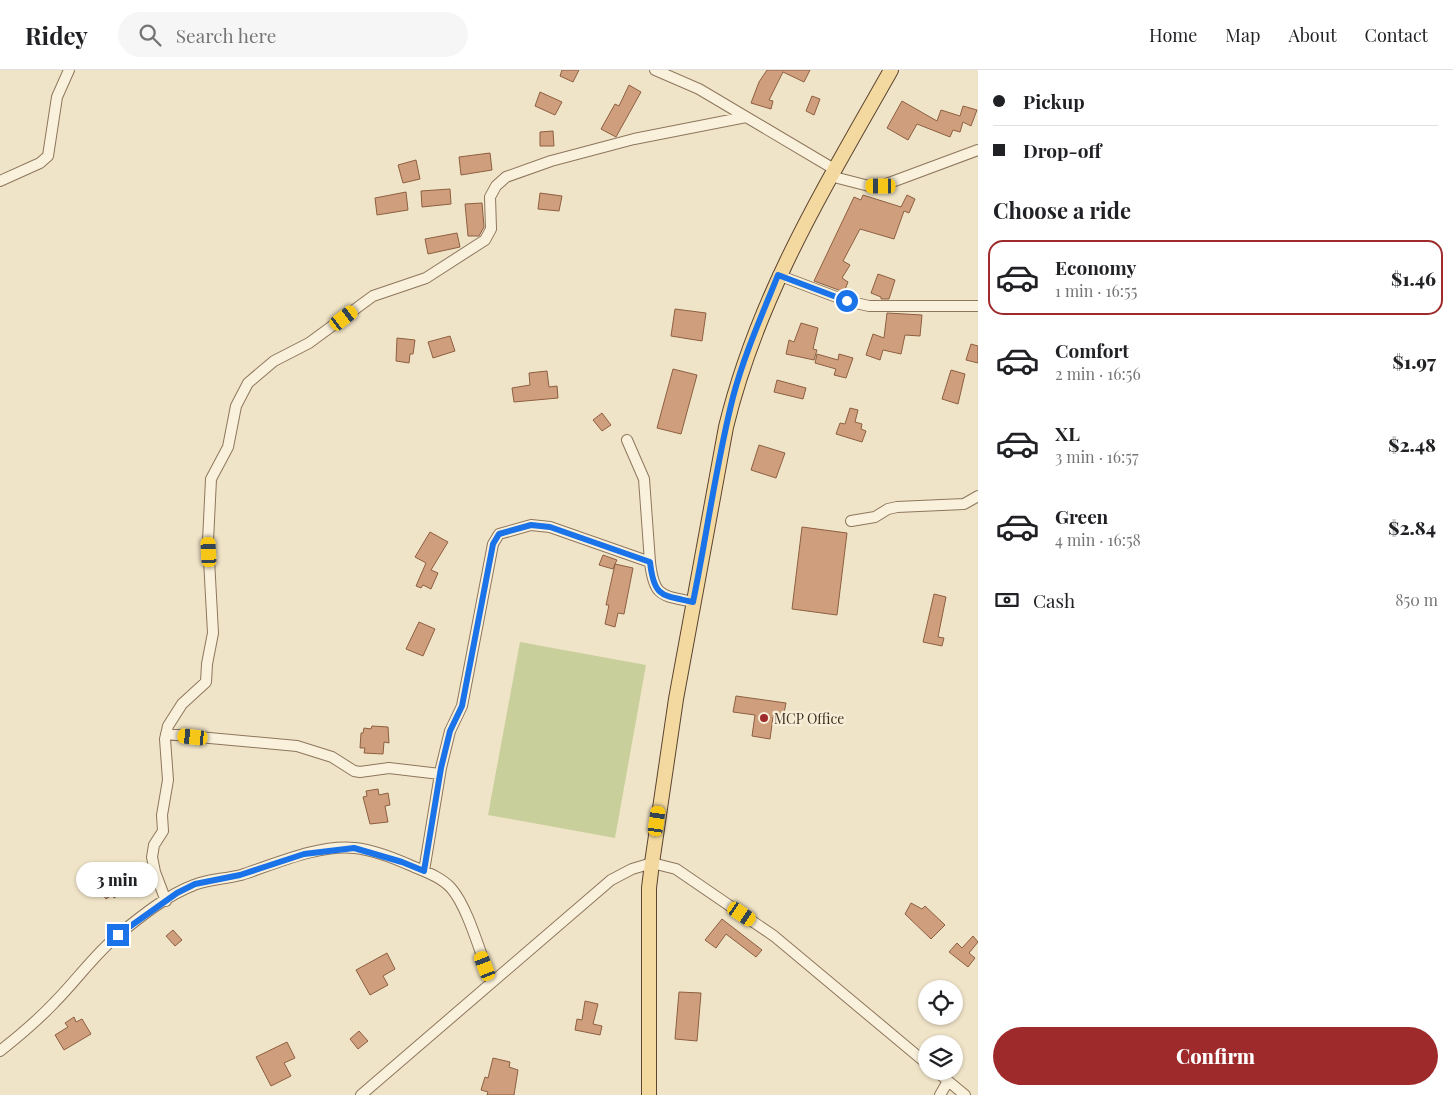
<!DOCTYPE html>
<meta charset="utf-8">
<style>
body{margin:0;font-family:"Playfair Display",serif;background:#f6f6f6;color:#202124;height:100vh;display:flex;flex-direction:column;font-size:19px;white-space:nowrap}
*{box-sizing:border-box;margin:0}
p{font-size:16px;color:#757577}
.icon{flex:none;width:28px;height:28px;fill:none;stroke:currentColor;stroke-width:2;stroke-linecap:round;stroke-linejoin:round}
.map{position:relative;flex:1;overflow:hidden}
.sheet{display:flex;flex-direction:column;background:#fff;width:475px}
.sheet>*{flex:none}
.banner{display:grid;align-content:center;height:110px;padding:0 15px;background:#fff}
.tools{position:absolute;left:918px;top:910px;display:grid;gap:10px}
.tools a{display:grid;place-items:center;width:45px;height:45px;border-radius:50%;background:#fff;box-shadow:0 1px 4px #0004;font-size:25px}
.end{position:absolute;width:22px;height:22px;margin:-11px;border:6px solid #1a73e8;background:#fff;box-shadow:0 0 0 2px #fff}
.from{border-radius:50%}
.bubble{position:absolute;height:35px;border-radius:18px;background:#fff;box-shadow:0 1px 4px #0004;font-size:16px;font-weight:800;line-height:35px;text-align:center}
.car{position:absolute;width:15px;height:30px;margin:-15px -8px;border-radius:6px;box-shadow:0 0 4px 1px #0007;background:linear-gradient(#f5c518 24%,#345 0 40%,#f5c518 0 76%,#345 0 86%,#f5c518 0)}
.banner b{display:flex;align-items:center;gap:18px;height:48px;font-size:19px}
.banner b+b{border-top:1px solid #e0e0e0}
.banner i{width:12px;height:12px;background:#202124}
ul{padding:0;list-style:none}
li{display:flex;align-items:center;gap:15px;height:75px;margin:0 10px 8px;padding:0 5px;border:2px solid transparent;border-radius:15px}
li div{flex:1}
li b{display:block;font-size:19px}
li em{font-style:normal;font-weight:800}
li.selected{border-color:#9e2a2b}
li>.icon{width:45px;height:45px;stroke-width:1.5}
h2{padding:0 15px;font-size:22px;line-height:60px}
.pay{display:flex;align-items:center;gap:12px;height:55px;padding:0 15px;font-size:19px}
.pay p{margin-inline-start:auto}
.action{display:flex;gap:10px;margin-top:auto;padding:10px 15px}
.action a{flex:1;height:58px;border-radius:30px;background:#9e2a2b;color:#fff;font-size:20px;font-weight:800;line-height:58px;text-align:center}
header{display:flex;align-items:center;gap:30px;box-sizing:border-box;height:70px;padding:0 25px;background:#fff;border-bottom:1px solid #e0e0e0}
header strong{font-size:24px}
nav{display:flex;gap:28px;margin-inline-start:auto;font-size:18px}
.search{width:350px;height:45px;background:#f6f6f6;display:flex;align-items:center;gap:12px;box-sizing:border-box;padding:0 18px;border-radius:28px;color:#757577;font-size:19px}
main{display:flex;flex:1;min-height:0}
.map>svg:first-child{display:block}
.green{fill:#c9cf9b}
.building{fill:#cf9f7d;stroke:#8d5f41}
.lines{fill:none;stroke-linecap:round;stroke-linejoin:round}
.minor-casing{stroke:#8d765c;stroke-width:12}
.major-casing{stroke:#5b4430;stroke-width:16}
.minor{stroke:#faf1dc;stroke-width:10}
.major{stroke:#f3d9a0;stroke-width:14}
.route{stroke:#1a73e8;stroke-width:6}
.poi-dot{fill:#9e2a2b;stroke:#f7eed8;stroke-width:2}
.labels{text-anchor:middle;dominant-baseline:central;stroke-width:4.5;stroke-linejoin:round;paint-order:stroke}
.poi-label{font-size:14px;fill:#3d2e20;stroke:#f7eed8;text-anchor:start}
</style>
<header>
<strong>Ridey</strong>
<div class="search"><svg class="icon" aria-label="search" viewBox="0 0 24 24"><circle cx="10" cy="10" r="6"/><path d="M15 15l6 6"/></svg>Search here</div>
<nav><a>Home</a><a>Map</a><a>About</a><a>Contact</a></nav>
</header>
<main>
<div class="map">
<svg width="978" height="1025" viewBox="0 0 978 1025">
<rect width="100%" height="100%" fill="#f0e4c8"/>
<!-- green -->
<path class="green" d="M520 572 646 595 615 768 488 745Z"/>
<!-- building -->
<path class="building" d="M562 0H579L573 12 560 6Z
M767 0H810L804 12 783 2 769 30 773 31 771 39 751 33 759 12Z
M629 15 641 22 616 67 601 59 615 34 619 36Z
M540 22 562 32 555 45 535 36Z
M812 26 820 29 814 45 806 41Z
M902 31 937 51 941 40 960 46 963 36 977 40 971 56 963 52 960 62 953 60 950 67 917 54 908 70 887 58Z
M553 61 554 76H540V62Z
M490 83 492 100 461 105 459 87Z
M416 90 420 109 403 113 398 95Z
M450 119 451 134 422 137 421 121Z
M406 122 408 140 377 145 375 128Z
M540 123 562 126 559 141 538 139Z
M863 125 901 137 907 125 915 129 909 143 904 141 894 169 860 159 843 191 850 195 842 208 848 212 844 222 814 211 854 127 861 130Z
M482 133 484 157 479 166H468L465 134Z
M457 163 460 177 428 184 425 169Z
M878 204 895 210 889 229H881V227L871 223Z
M675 239 706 243 702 271 671 266Z
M887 243 922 245 920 266 905 265 901 284 883 280 880 290 866 285 873 264 884 268Z
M801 253 818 258 813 279 817 280 814 290 786 284 789 270 794 272Z
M450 266 455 281 433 288 428 272Z
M397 268 415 270 413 284H410L409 293 396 291Z
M971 274 978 276V293L966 290Z
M817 284 838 290 839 284 853 288 846 308 834 305 836 299 815 293Z
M673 299 697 305 681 364 657 358Z
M951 300 965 304 958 334 942 329Z
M547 301 549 317 557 316 558 328 514 332 512 318 530 315 529 303Z
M777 310 806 318 803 329 774 322Z
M850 338 858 340 855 352 862 354 861 359 866 361 862 372 836 364 840 353 845 354Z
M602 343 611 355 602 361 593 350Z
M759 375 785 383 776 408 751 400Z
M802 457 847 463 837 545 792 539Z
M430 462 448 472 431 500 438 503 431 519 423 515 421 518 416 516 426 493 415 487Z
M603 485 617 490 615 494 633 498 624 544 618 543 615 557 605 554 609 535H606L615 494 613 499 599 495Z
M934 524 946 527 938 567 944 568 942 576 923 572Z
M419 552 435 559 423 586 406 579Z
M736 626 786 633 783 648 773 647 770 669 752 666 755 645 733 642Z
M372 656 388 657 389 673 384 672 383 684 364 683 365 678H360L361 663H363L364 658 371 659Z
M378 719 379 725 388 723 390 735 385 736 388 752 370 754 363 727 367 726 366 721Z
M127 796 136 809 122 819 124 822 114 828 112 825 106 829 97 816 115 801 116 803Z
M911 833 922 839 925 836 945 855 931 869 905 844Z
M722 849 762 880 756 887 726 864 716 878 705 870Z
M173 860 182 870 175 876 166 866Z
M973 866 978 872 969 883 975 888 968 897 949 882 957 873 962 878Z
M387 883 395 899 383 906 388 915 370 925 356 900Z
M679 922 701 923 697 971 675 969Z
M585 931 598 934 593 954 602 956 600 965 575 960 577 949 582 950Z
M74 947 76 952 82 949 91 964 64 980 55 965 68 957 65 953Z
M359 961 368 971 358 979 350 969Z
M287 972 295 988 284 993 291 1006 271 1016 256 987Z
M493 988 510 992 509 997 518 1000 514 1025H487L488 1022 481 1020 485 1007 488 1008Z"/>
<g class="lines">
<defs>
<path id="minor" d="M655 0 699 19 834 99
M830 106 869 116H881L978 80
M0 111 40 93 48 86 57 27 69 0
M778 205 847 231 869 236H978
M627 370 644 409 650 492
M851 451 875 447 888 439 897 437 964 434 978 426
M166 664 297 676 332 687 354 701 360 702 389 698 440 704
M424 801 441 698 450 661 462 636 493 474 499 464 531 455 550 457 650 492C654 528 662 525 693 532
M166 831 155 802 152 787 154 775 163 761 162 745 168 710 165 669 168 656 182 634 206 612 207 594 213 563 208 471 211 409 228 377 236 336 248 313 274 291 309 273 373 226 426 208 485 170 491 159 490 127 496 116 506 107 551 91 634 69 746 47
M0 981C19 966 37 951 54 933 76 911 94 885 118 865 140 847 167 825 194 815 208 809 226 809 241 805 275 794 319 774 355 778 374 780 394 788 412 796 426 802 441 807 451 818 468 837 481 886 491 911
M936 1001 965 1025
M361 1025 611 810 632 799 652 793 676 799 774 866 926 993
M940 1025 948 1011"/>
<path id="major" d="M649 1025V818L652 793 676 629 726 357C758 225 825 117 891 0"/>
</defs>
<!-- minor casing -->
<use href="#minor" class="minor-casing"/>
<!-- major casing -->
<use href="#major" class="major-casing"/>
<!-- minor -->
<use href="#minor" class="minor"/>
<!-- major -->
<use href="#major" class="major"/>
</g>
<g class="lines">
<!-- route -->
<path class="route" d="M118 865 177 823 195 814 240 805 304 784 354 778 402 792 424 801 441 698 450 661 462 636 493 474 499 464 531 455 550 457 650 492C654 528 662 525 693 532 707 464 716 394 733 327 744 285 762 245 778 205L847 231"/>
</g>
<!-- markers -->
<circle class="poi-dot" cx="764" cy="648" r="5"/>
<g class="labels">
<!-- poi labels -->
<g class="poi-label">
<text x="774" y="648">MCP Office</text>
</g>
</g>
</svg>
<div class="tools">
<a><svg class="icon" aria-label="locate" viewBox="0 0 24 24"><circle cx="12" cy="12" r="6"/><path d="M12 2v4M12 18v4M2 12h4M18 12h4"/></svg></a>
<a><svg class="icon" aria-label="layers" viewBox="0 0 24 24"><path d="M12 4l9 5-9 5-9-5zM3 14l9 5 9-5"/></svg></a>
</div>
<i class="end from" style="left:847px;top:231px"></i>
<i class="end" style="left:118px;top:865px"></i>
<div class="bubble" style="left:76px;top:792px;width:82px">3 min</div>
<i class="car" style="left:881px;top:116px;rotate:270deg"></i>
<i class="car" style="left:344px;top:248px;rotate:53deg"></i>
<i class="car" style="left:209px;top:482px;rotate:357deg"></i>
<i class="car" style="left:193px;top:667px;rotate:276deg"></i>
<i class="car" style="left:657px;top:751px;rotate:8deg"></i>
<i class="car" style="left:742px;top:844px;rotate:124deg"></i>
<i class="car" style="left:485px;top:896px;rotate:339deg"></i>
</div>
<section class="sheet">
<div class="banner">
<b><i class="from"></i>Pickup</b>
<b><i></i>Drop-off</b>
</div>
<h2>Choose a ride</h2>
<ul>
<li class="selected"><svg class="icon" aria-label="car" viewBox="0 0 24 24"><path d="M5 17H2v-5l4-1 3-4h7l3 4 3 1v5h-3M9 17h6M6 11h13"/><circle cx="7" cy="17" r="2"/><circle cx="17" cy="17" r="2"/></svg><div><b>Economy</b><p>1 min · 16:55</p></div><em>$1.46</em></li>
<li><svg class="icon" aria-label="car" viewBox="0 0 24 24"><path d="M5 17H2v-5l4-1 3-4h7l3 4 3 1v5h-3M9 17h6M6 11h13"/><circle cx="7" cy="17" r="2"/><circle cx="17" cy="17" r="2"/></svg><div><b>Comfort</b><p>2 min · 16:56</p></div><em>$1.97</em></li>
<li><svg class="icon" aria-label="car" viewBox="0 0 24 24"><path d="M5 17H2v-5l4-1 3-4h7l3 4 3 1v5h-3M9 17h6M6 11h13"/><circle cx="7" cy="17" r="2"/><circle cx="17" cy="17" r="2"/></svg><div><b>XL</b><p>3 min · 16:57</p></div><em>$2.48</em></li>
<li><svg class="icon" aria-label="car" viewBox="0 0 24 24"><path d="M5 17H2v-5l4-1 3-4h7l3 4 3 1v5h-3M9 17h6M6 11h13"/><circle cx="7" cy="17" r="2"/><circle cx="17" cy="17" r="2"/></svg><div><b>Green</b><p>4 min · 16:58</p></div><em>$2.84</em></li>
</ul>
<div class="pay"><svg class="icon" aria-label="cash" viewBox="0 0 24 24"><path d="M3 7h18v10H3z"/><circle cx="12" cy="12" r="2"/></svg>Cash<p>850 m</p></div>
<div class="action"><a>Confirm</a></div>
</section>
</main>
